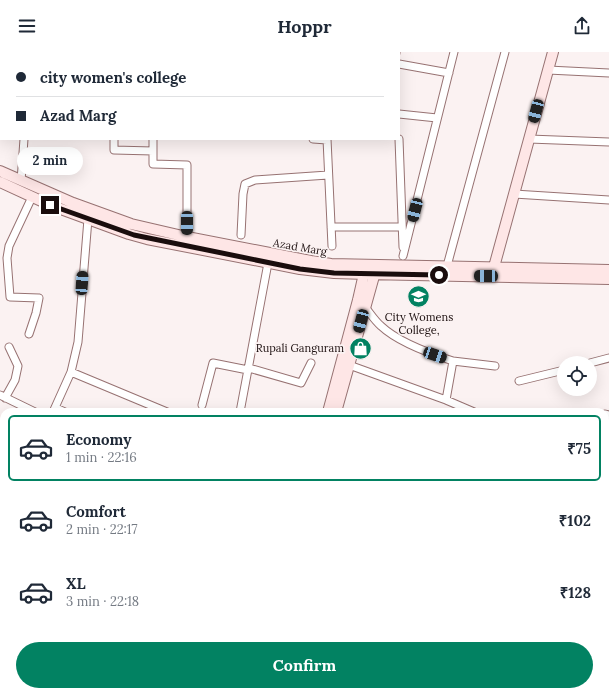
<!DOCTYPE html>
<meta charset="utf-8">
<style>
body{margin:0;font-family:Lora,serif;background:#f2f2f3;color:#1f2937;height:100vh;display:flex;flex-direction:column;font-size:15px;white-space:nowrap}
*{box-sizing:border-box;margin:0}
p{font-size:13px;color:#747a83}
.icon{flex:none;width:22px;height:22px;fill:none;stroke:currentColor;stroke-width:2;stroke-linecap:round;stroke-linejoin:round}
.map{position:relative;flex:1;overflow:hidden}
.panel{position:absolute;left:0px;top:356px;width:609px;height:288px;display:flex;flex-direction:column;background:#fff;border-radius:12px 12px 0 0;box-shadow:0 4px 16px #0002}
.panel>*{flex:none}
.top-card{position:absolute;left:0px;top:0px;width:400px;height:88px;box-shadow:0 4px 16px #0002;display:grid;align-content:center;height:88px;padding:0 16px;background:#fff}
.fabs{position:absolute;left:557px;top:304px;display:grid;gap:8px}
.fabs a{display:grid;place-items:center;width:40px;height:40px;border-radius:50%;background:#fff;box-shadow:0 4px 16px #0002;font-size:20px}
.end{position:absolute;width:18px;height:18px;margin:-9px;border:5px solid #1a0d0d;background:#fff;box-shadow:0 0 0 2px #fff}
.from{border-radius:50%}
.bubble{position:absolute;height:28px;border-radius:14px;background:#fff;box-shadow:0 4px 16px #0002;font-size:13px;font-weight:700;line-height:28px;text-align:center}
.car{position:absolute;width:12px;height:24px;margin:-12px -6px;border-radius:5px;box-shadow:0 0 3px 1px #0007;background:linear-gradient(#222 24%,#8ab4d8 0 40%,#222 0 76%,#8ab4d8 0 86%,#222 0)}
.top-card b{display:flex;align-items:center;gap:14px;height:38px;font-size:15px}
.top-card b+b{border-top:1px solid #e0e1e3}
.top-card i{width:10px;height:10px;background:#1f2937}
ul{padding:7px 0 0;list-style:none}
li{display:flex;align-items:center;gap:12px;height:66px;margin:0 8px 6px;padding:0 8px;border:2px solid transparent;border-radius:6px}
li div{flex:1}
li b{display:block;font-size:15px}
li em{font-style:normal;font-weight:700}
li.selected{border-color:#028262}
li>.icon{width:36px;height:36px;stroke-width:1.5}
.button{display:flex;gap:8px;margin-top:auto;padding:8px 16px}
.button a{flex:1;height:46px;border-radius:24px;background:#028262;color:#fff;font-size:16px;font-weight:700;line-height:46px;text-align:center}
header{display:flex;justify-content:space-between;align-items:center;height:52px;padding:0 16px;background:#fff;font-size:18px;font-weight:700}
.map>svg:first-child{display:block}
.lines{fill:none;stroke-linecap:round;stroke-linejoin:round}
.street-casing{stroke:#977272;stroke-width:9}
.secondary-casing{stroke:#977272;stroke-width:12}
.street{stroke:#fff;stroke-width:7}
.secondary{stroke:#fee6e6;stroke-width:10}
.route{stroke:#1a0d0d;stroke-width:5}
.labels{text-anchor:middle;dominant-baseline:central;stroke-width:3.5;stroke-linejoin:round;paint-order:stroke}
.street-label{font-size:11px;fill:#1a0d0d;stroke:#fbf2f2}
.poi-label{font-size:11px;fill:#1a0d0d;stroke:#fbf2f2}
</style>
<header><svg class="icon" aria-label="menu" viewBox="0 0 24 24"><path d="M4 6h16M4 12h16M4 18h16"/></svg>Hoppr<svg class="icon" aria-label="share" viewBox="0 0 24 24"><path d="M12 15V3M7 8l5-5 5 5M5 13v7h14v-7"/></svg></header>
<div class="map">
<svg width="609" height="644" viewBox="0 0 609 644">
<rect width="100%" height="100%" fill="#fbf2f2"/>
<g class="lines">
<defs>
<path id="street" d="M232 0V1
M323 0V1
M396 0V1
M29 1V0
M152 1V0
M283 1V0
M399 12 449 21
M548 18 609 21
M0 42H1
M399 62 437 66
M114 87V98L153 99V112L187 113V185
M153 87V99
M313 87 327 88
M327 87 332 194
M399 87 403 195
M529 87 609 90
M21 129 24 87
M514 142 609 148
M331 175H402
M241 183 243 142 245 132 255 128 328 123
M403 204 454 0
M447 214 505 0
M365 255C370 261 375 269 381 274 398 290 431 302 453 309L446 348 474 360
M29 282 36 261 39 246 10 245 7 206 9 194 32 145
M453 309 495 314
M590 311 609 306
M349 313 446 348
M249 316 301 331 311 311
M71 320 167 360
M519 329 564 318
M0 343 35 360
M5 346 15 328 18 314 9 295
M202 353 213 311 248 318
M56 356 65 360
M53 360 71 320 78 290 88 167
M240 360 268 211
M605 362 609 363
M0 389 4 391
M605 422 609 424
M0 431 4 433
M0 475 4 465
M0 490 4 487
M605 515 609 518
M605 627 609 625
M136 640 137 644
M347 640 359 644
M464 640 467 643 466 644
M103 644 105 640
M572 644 580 640"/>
<path id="secondary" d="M0 119 73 151 131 172 187 185 311 209 331 212 609 218
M0 130 50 153 129 182 147 187 300 217 334 221 367 222 609 227
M494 215 553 0
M328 360 358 248 365 217
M336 360 376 217
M242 644 244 640
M251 644 253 640"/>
</defs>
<!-- street casing -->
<use href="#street" class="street-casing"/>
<!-- secondary casing -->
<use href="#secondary" class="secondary-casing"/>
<!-- street -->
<use href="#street" class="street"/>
<!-- secondary -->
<use href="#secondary" class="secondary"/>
</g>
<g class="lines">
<!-- route -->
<path class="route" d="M50 153 134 183 300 217 334 221 439 223"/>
</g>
<!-- icons -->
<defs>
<symbol id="university-disc" viewBox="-11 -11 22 22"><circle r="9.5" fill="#028262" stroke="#fbf2f2"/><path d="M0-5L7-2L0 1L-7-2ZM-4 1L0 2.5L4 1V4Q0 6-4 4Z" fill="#fff"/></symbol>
<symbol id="shop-disc" viewBox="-11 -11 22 22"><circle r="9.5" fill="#028262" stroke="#fbf2f2"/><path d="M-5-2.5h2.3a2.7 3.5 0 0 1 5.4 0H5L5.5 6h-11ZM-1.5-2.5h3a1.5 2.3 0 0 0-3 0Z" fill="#fff"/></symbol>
</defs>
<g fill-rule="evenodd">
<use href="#university-disc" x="406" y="232" width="25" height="25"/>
<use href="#shop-disc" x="348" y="284" width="25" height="25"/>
</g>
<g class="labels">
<!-- street labels -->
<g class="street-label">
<text transform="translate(300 195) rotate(10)">Azad Marg</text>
</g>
<!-- poi labels -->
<g class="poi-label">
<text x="419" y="265">City Womens<tspan x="419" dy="13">College,</tspan></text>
<text x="344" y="296" text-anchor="end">Rupali Ganguram</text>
</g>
</g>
</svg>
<div class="fabs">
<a><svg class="icon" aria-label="locate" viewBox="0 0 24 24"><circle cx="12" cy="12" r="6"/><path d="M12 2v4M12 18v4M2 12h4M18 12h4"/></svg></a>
</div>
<i class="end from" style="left:439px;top:223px"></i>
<i class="end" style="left:50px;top:153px"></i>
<div class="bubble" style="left:17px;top:95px;width:66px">2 min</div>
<i class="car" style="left:536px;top:59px;rotate:195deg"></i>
<i class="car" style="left:415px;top:158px;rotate:194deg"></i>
<i class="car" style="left:187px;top:171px;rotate:180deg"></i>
<i class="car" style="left:486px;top:224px;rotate:271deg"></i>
<i class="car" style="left:82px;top:231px;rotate:4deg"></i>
<i class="car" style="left:361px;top:269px;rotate:195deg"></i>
<i class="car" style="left:435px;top:303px;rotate:109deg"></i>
<div class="top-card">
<b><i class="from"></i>city women's college</b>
<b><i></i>Azad Marg</b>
</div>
<section class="panel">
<ul>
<li class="selected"><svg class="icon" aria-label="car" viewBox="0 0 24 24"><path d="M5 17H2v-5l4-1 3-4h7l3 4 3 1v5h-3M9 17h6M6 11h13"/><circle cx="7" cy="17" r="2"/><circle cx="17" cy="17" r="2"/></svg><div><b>Economy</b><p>1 min · 22:16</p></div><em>₹75</em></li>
<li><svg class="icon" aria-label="car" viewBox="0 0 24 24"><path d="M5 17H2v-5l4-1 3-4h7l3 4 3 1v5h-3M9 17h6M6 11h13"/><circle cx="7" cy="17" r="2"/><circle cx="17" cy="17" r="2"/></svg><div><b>Comfort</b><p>2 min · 22:17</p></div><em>₹102</em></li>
<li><svg class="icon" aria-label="car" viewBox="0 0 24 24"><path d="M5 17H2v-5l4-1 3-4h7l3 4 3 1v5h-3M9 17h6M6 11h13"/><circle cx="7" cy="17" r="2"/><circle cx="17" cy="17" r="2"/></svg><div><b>XL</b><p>3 min · 22:18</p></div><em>₹128</em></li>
</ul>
<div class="button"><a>Confirm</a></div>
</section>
</div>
